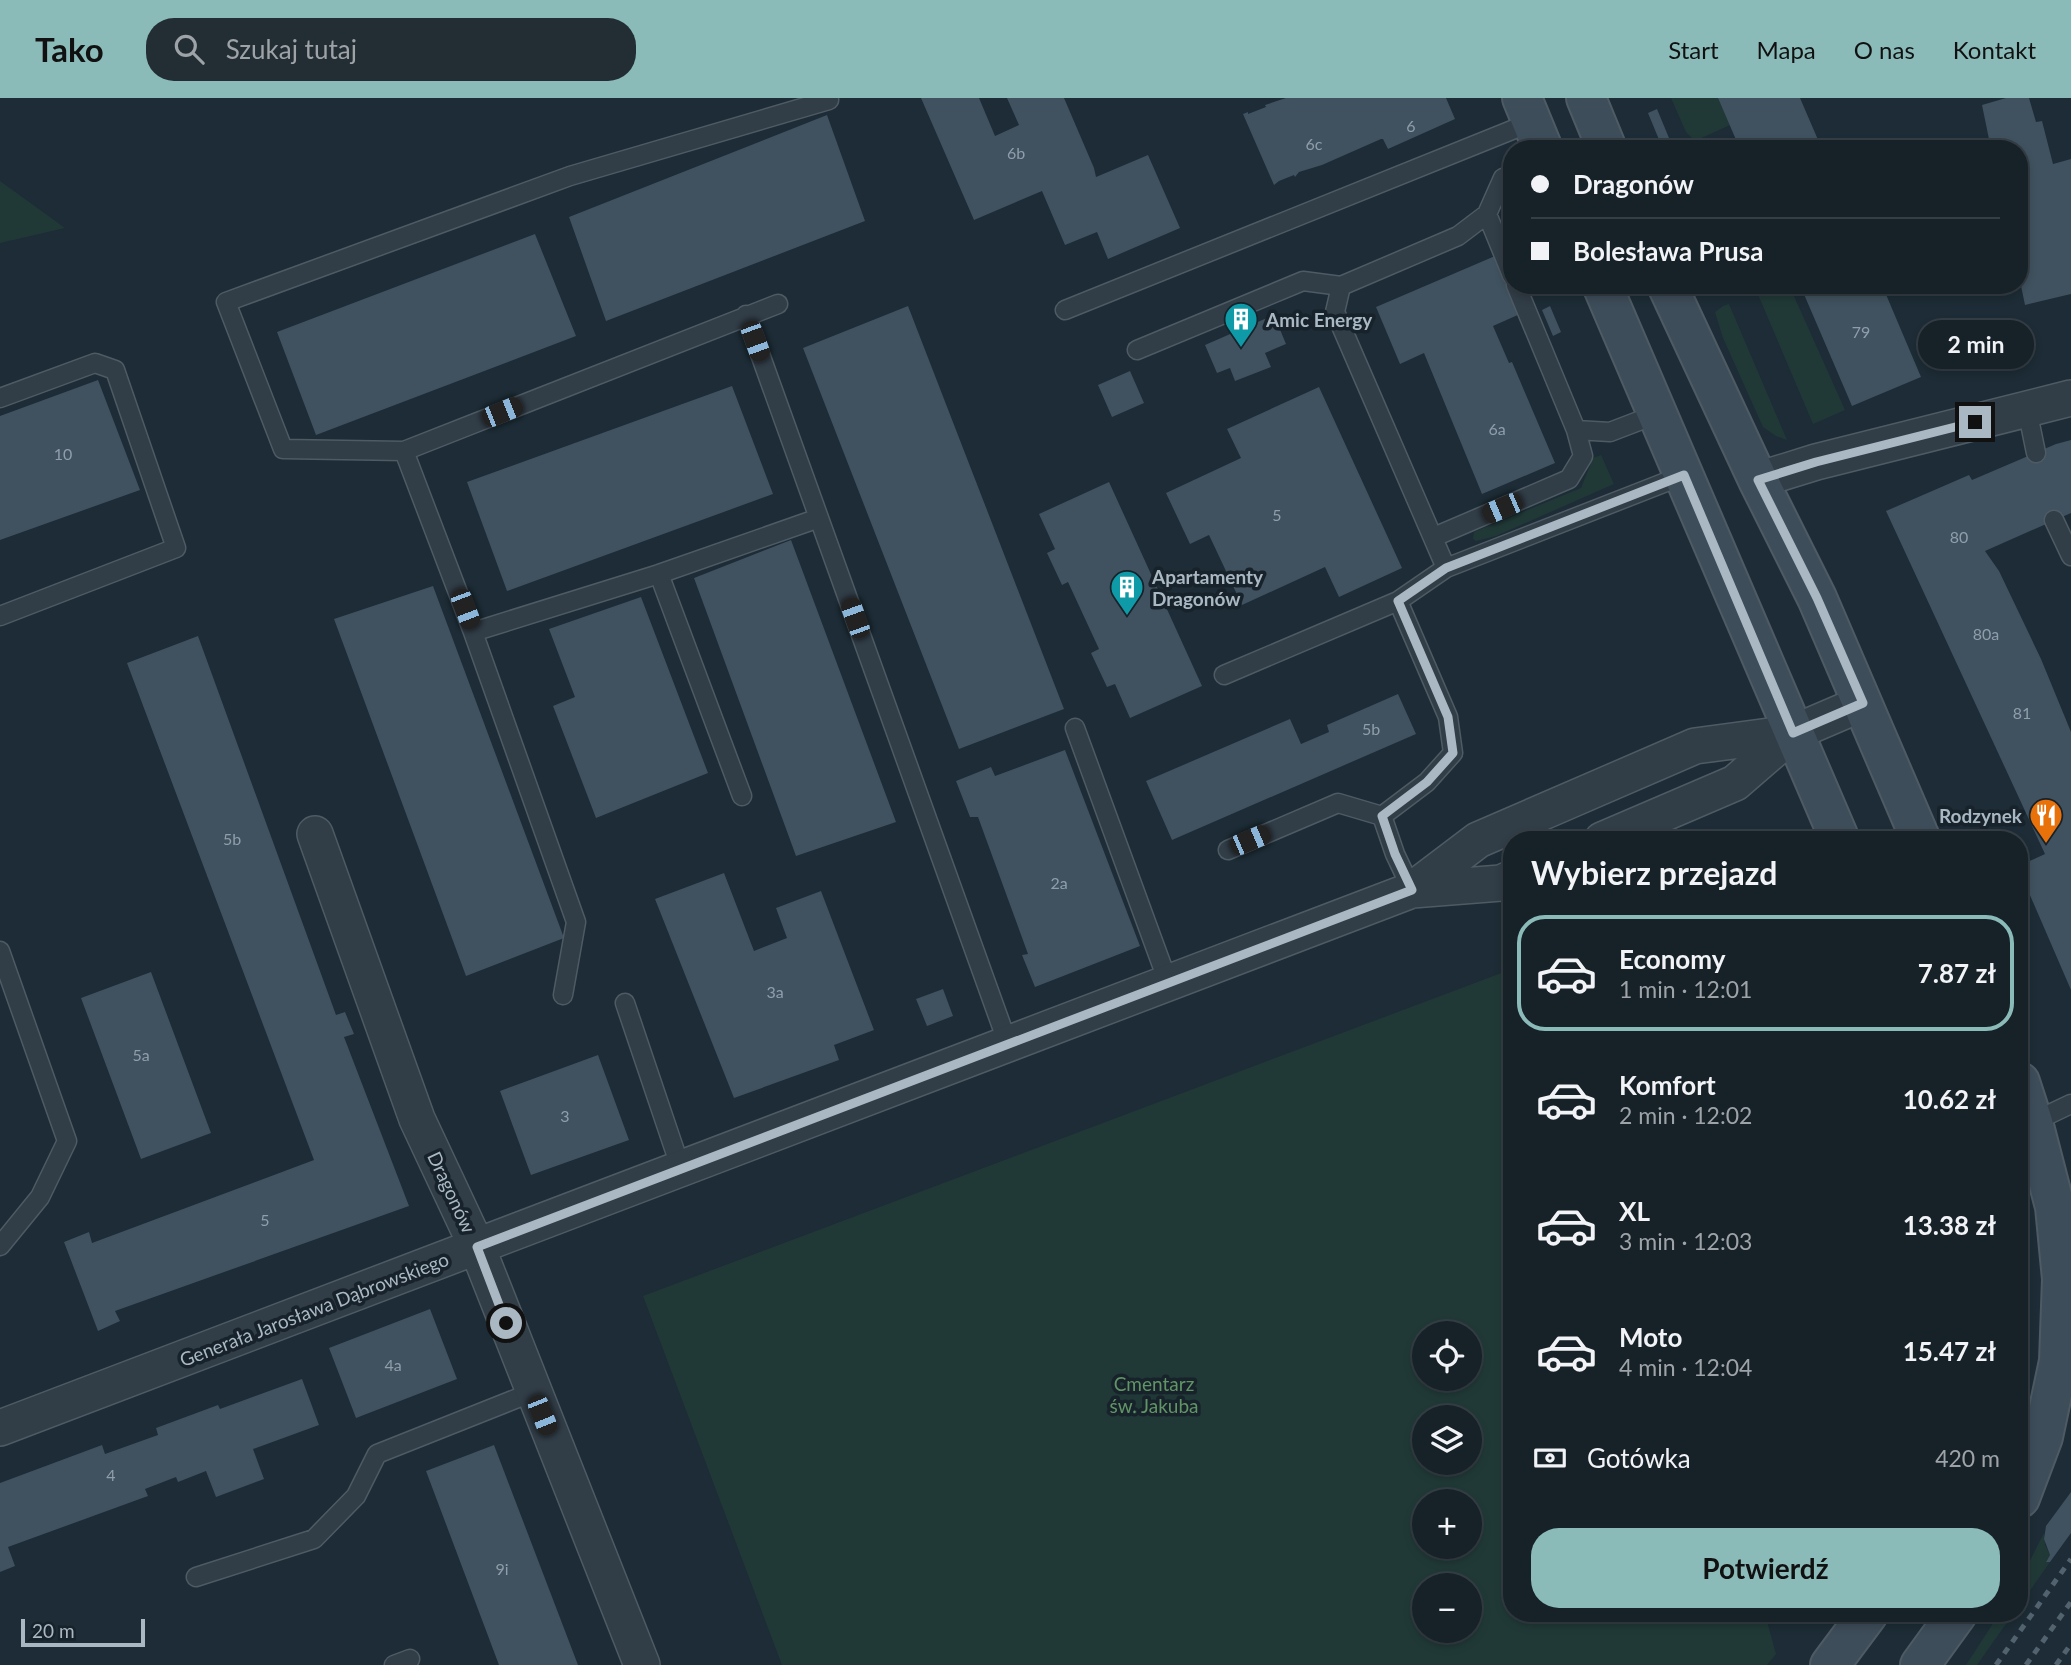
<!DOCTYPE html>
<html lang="pl">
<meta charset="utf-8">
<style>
body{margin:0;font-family:Lato,sans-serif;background:#232e34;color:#f1f3f6;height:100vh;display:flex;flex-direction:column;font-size:26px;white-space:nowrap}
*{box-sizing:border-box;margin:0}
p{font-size:23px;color:#9ea3a8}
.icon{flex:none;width:38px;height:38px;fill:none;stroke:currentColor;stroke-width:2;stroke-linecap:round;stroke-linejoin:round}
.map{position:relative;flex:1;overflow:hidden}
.sheet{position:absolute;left:1503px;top:733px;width:525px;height:791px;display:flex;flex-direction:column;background:#162128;border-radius:28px;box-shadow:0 4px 10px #0003,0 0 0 2px #353e45}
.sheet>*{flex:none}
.hud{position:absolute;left:1503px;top:42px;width:525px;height:154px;border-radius:28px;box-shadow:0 4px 10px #0003,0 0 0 2px #353e45;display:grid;align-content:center;height:154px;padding:0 28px;background:#162128}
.tools{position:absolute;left:1412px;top:1223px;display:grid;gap:14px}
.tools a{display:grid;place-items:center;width:70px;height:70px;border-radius:50%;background:#162128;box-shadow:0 4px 10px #0003,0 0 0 2px #353e45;font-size:35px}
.scale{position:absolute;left:21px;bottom:18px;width:124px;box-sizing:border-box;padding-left:7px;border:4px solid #aab8c4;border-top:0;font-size:19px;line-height:24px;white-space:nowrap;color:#aab8c4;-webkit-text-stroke:5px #17222b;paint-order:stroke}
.end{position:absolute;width:32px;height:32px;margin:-16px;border:9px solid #aab8c4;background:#111;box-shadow:0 0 0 4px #111}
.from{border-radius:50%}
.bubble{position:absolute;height:49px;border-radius:24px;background:#162128;box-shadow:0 4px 10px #0003,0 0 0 2px #353e45;font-size:23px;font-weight:700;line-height:49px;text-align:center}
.car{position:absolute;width:21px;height:42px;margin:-21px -10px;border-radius:9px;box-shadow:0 0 5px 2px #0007;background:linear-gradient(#222 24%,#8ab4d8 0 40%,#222 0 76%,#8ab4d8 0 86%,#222 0)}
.hud b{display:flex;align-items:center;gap:24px;height:66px;font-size:26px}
.hud b+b{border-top:2px solid #353e45}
.hud i{width:18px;height:18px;background:#f1f3f6}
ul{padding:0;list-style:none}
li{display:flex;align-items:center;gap:21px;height:116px;margin:0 14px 10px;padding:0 14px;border:4px solid transparent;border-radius:28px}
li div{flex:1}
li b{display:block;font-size:26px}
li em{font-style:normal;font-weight:700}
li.current{border-color:#8bbbb9}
li>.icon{width:63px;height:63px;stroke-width:1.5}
h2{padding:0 28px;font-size:32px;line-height:84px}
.pay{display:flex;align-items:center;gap:18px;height:77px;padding:0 28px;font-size:26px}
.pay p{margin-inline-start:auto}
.action{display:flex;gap:14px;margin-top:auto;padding:14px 28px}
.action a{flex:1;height:80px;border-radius:28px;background:#8bbbb9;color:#111;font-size:28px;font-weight:700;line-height:80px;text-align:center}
header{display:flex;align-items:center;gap:42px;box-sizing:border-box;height:98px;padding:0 35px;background:#8bbbb9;color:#111}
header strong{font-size:33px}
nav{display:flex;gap:38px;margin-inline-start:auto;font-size:24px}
.search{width:490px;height:63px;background:#232e34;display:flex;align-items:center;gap:18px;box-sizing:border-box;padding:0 24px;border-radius:28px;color:#9ea3a8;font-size:26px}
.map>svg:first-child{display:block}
.green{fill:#203937;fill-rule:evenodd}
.building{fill:#40525f}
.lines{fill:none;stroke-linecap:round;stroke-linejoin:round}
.service-casing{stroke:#4e5b65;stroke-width:21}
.minor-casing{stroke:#4e5b65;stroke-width:38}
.secondary-casing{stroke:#4e5b65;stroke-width:42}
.service{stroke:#313d47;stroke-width:18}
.minor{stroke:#313d47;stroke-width:35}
.secondary{stroke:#3e4d5a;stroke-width:38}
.rail{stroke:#52626e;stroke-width:5;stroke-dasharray:7 7;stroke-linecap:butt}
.route{stroke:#aab8c4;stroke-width:9}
.labels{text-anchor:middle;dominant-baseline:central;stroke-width:7;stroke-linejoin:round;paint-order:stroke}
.number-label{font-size:16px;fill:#909eab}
.poi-label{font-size:19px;font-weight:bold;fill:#aab8c4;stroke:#17222b;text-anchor:start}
.street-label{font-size:19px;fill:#aab8c4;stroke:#17222b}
.park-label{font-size:19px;fill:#619565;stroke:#17222b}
</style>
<header>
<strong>Tako</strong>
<div class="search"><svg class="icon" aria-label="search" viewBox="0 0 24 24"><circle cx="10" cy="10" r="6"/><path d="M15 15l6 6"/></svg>Szukaj tutaj</div>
<nav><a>Start</a><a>Mapa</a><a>O nas</a><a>Kontakt</a></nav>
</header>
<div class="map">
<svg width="2071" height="1567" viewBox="0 0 2071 1567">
<rect width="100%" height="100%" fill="#1d2c36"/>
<!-- green -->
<path class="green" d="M1671 0H1718L1730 27 1695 43 1686 34Z
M0 83 65 130 0 145Z
M1754 187H1789L1845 312 1813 326Z
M1729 206 1787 342 1776 338 1763 329 1723 240 1715 214 1723 208Z
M1601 357 1614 386 1496 438 1476 443 1473 441 1474 434 1581 390 1593 360Z
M1512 871V1516H1765L1776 1556 1767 1567H782L643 1198ZM1424 1236H1470V1281H1424ZM1424 1320H1470V1365H1424ZM1424 1404H1470V1449H1424ZM1424 1488H1470V1533H1424Z
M2044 1435 2045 1447 2050 1457 2046 1463 2050 1464 2020 1507V1482Z
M1999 1516H2013L1977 1567H1966Z"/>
<!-- building -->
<path class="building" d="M921 0H979L995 38 1019 27 1007 0H1064L1094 70 1096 79 1148 57 1180 130 1108 161 1097 134 1065 147 1042 93 974 122Z
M1286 0H1446L1455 21 1388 51 1383 41H1381L1322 67 1299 74 1295 79 1294 77 1279 83 1274 87 1243 16 1248 14V16L1266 9 1265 7Z
M1718 0H1800L1822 51H1740Z
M2006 0H2029L2036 24 2042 23 2053 66 2071 61V196L2025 207 2020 183V51H1991L1982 7Z
M1657 11 1669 40 1660 44 1648 15Z
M827 17 865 123 606 223 569 119Z
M535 136 576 238 316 337 277 234Z
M1495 158 1520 216 1493 228 1509 265 1512 264 1555 365 1482 396 1424 255 1400 266 1376 209Z
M1800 187H1882L1921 279 1852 308Z
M908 208 1064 611 959 651 803 250Z
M1550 208 1561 234 1553 238 1542 212Z
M1274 217 1286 246 1265 255 1271 269 1235 283 1230 270 1217 275 1205 247Z
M1130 273 1144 305 1112 319 1098 287Z
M98 282 140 392 0 442V318Z
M732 288 773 396 507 493 467 384Z
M1319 289 1402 470 1339 499 1325 469 1242 507 1209 437 1190 446 1166 395 1241 360 1227 331Z
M2071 342V415L1985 453 1999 473 2041 561 2071 634V892L2020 774V757L2023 766 2045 756 1886 413 1969 377 1972 382 2056 346Z
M1109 384 1202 588 1130 620 1115 586 1107 589 1091 555 1099 551 1068 484 1062 487 1047 455 1055 451 1039 416Z
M791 442 896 724 796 758 694 480Z
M433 488 564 840 466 878 334 521Z
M641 499 708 675 596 720 553 608 575 599 549 531Z
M198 538 336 917 345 914 354 936 344 939 409 1108 115 1213 120 1223 98 1233 64 1144 89 1134 92 1145 314 1062 127 565Z
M1398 596 1416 636 1172 742 1146 683 1290 621 1301 646 1329 634 1327 627Z
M1065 652 1140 848 1035 889 1022 857 1028 856 978 719H970L956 683 991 669 995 678Z
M724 775 754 853 787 840 776 810 821 793 874 932 834 947 839 962 734 1000 655 801Z
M151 874 211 1035 141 1061 81 900Z
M943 891 953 918 927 928 916 901Z
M598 957 629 1042 531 1077 500 993Z
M430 1211 457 1281 356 1320 329 1250Z
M302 1281 319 1327 253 1351 264 1381 216 1399 206 1373 178 1384 176 1379 145 1391 148 1398 8 1449 15 1468 0 1474V1385L102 1347 105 1356 158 1337 156 1330 218 1307 220 1311Z
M494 1347 578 1567H499L426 1373Z
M2071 1394V1435L2050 1464H2046L2050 1457 2044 1441 2046 1428Z"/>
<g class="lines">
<defs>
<path id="service" d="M1487 116 1512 177
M1516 187 1576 332 1610 334 1657 316
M778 206 404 353 283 351 226 204 570 78 829 2
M1065 212 1532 24
M746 217 1008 946
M1137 252 1303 183 1341 188
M0 300 95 265 115 272 176 450 0 518
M2027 311 2036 355
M404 353 473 534 576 824 563 897
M2054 422 2071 458
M1434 439 1569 381 1583 358 1576 332
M1446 470 1684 377
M659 476 742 698
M1398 503 1446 470 1335 214 1341 188 1458 138 1487 116 1503 80 1512 76
M473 534 659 476 819 420
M1224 577 1398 503 1448 619 1453 655 1427 684 1382 718 1395 756 1412 792
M1075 630 1168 884
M1228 752 1338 705 1382 718
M0 853 67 1043 40 1099 0 1148
M625 905 681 1071
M2033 1024 2071 1006
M196 1479 314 1441 356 1398 377 1356 533 1294
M394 1567 410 1561"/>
<path id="minor" d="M1758 382 1816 364 2071 300
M315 736 417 1021 477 1149 642 1567
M1602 742 1735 685 1793 635
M1412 792 1501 785 1512 780
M0 1330 1412 792 1478 742 1695 648 1793 635 1863 605"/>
<path id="secondary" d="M1522 0 1543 51
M1586 0 1607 51
M1602 187 1840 742
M1667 187 1758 382 1817 500 1921 742
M2020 984 2033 1024 2055 1109 2062 1181 2059 1263 2043 1339 2020 1400
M1830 1567 1868 1516
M1920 1567 1957 1516"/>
</defs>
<!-- service casing -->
<use href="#service" class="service-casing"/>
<!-- minor casing -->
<use href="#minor" class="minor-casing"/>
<!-- secondary casing -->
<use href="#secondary" class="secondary-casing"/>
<!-- service -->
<use href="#service" class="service"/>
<!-- minor -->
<use href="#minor" class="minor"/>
<!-- secondary -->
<use href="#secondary" class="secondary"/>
<!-- rail -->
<path class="rail" d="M1996 1567 2071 1461
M2026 1567 2071 1504
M2056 1567 2071 1546"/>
</g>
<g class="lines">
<!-- route -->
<path class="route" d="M506 1225 477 1149 1412 792 1395 756 1382 718 1427 684 1453 655 1448 619 1398 503 1446 470 1684 377 1793 635 1863 605 1817 500 1758 382 1816 364 1975 324"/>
</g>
<!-- icons -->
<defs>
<symbol id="building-pin" viewBox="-11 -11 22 30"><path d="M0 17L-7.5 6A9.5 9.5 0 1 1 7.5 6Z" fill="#0f9aa8" stroke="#17222b"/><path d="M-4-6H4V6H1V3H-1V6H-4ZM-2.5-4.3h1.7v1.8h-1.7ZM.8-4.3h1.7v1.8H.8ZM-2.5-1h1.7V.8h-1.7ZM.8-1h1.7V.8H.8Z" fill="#fff"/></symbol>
<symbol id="restaurant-pin" viewBox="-11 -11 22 30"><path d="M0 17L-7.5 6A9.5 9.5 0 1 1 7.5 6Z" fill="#e8710a" stroke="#17222b"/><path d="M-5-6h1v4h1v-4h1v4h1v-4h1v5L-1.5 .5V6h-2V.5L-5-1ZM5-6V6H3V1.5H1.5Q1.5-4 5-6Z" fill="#fff"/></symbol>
</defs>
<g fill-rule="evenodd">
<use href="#building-pin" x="1222" y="202" width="38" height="52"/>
<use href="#building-pin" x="1108" y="470" width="38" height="52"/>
<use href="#restaurant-pin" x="2027" y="698" width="38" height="52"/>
</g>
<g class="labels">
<!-- number labels -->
<g class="number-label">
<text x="1411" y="27">6</text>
<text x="1314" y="45">6c</text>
<text x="1016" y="54">6b</text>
<text x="1861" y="233">79</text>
<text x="1497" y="330">6a</text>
<text x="63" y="355">10</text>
<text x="1277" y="416">5</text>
<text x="1959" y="438">80</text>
<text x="1986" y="535">80a</text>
<text x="2022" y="614">81</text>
<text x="1371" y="630">5b</text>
<text x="232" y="740">5b</text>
<text x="1059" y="784">2a</text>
<text x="775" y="893">3a</text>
<text x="141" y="956">5a</text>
<text x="565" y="1017">3</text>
<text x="265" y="1121">5</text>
<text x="393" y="1266">4a</text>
<text x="111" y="1376">4</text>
<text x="502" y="1470">9i</text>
</g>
<!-- poi labels -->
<g class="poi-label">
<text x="1266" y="221">Amic Energy</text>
<text x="1152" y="478">Apartamenty<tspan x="1152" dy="22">Dragonów</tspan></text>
<text x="2022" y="717" text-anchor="end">Rodzynek</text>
</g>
<!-- street labels -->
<g class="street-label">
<text transform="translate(452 1094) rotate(65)">Dragonów</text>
<text transform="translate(314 1211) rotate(-21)">Generała Jarosława Dąbrowskiego</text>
</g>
<!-- park labels -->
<g class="park-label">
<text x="1154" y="1285">Cmentarz<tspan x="1154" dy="22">św. Jakuba</tspan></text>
</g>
</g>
</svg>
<div class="tools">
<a><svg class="icon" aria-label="locate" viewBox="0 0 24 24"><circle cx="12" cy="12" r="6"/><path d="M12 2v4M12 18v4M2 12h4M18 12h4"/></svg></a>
<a><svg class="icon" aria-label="layers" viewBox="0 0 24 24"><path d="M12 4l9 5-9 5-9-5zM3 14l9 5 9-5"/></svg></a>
<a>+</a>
<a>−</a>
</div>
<div class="scale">20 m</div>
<i class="end from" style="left:506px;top:1225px"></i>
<i class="end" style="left:1975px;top:324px"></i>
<div class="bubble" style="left:1918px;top:222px;width:116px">2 min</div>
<i class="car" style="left:755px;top:243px;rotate:160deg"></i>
<i class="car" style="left:502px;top:314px;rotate:68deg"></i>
<i class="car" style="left:1502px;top:410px;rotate:247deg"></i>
<i class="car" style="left:465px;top:511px;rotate:159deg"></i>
<i class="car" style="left:855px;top:520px;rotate:340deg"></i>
<i class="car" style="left:1250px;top:742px;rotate:67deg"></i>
<i class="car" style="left:542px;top:1317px;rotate:158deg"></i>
<div class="hud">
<b><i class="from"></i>Dragonów</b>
<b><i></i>Bolesława Prusa</b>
</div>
<section class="sheet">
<h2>Wybierz przejazd</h2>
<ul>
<li class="current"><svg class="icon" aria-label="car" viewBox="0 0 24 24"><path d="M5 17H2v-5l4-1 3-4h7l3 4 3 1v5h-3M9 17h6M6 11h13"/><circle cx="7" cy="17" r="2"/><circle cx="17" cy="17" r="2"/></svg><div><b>Economy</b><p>1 min · 12:01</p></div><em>7.87 zł</em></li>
<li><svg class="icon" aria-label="car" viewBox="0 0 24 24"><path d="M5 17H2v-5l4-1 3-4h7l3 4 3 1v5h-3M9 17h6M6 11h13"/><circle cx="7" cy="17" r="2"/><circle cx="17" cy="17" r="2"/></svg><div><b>Komfort</b><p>2 min · 12:02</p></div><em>10.62 zł</em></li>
<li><svg class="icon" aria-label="car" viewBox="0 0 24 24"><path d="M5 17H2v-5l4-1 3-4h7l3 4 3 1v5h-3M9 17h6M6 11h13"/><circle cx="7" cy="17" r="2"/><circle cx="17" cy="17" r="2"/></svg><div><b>XL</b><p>3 min · 12:03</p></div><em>13.38 zł</em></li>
<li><svg class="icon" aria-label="car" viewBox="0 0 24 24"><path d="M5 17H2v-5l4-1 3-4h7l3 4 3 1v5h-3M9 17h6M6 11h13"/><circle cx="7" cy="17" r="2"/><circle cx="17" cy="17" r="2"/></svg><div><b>Moto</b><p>4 min · 12:04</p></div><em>15.47 zł</em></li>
</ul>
<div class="pay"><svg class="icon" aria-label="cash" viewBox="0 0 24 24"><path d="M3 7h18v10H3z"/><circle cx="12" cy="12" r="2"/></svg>Gotówka<p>420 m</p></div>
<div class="action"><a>Potwierdź</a></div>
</section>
</div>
